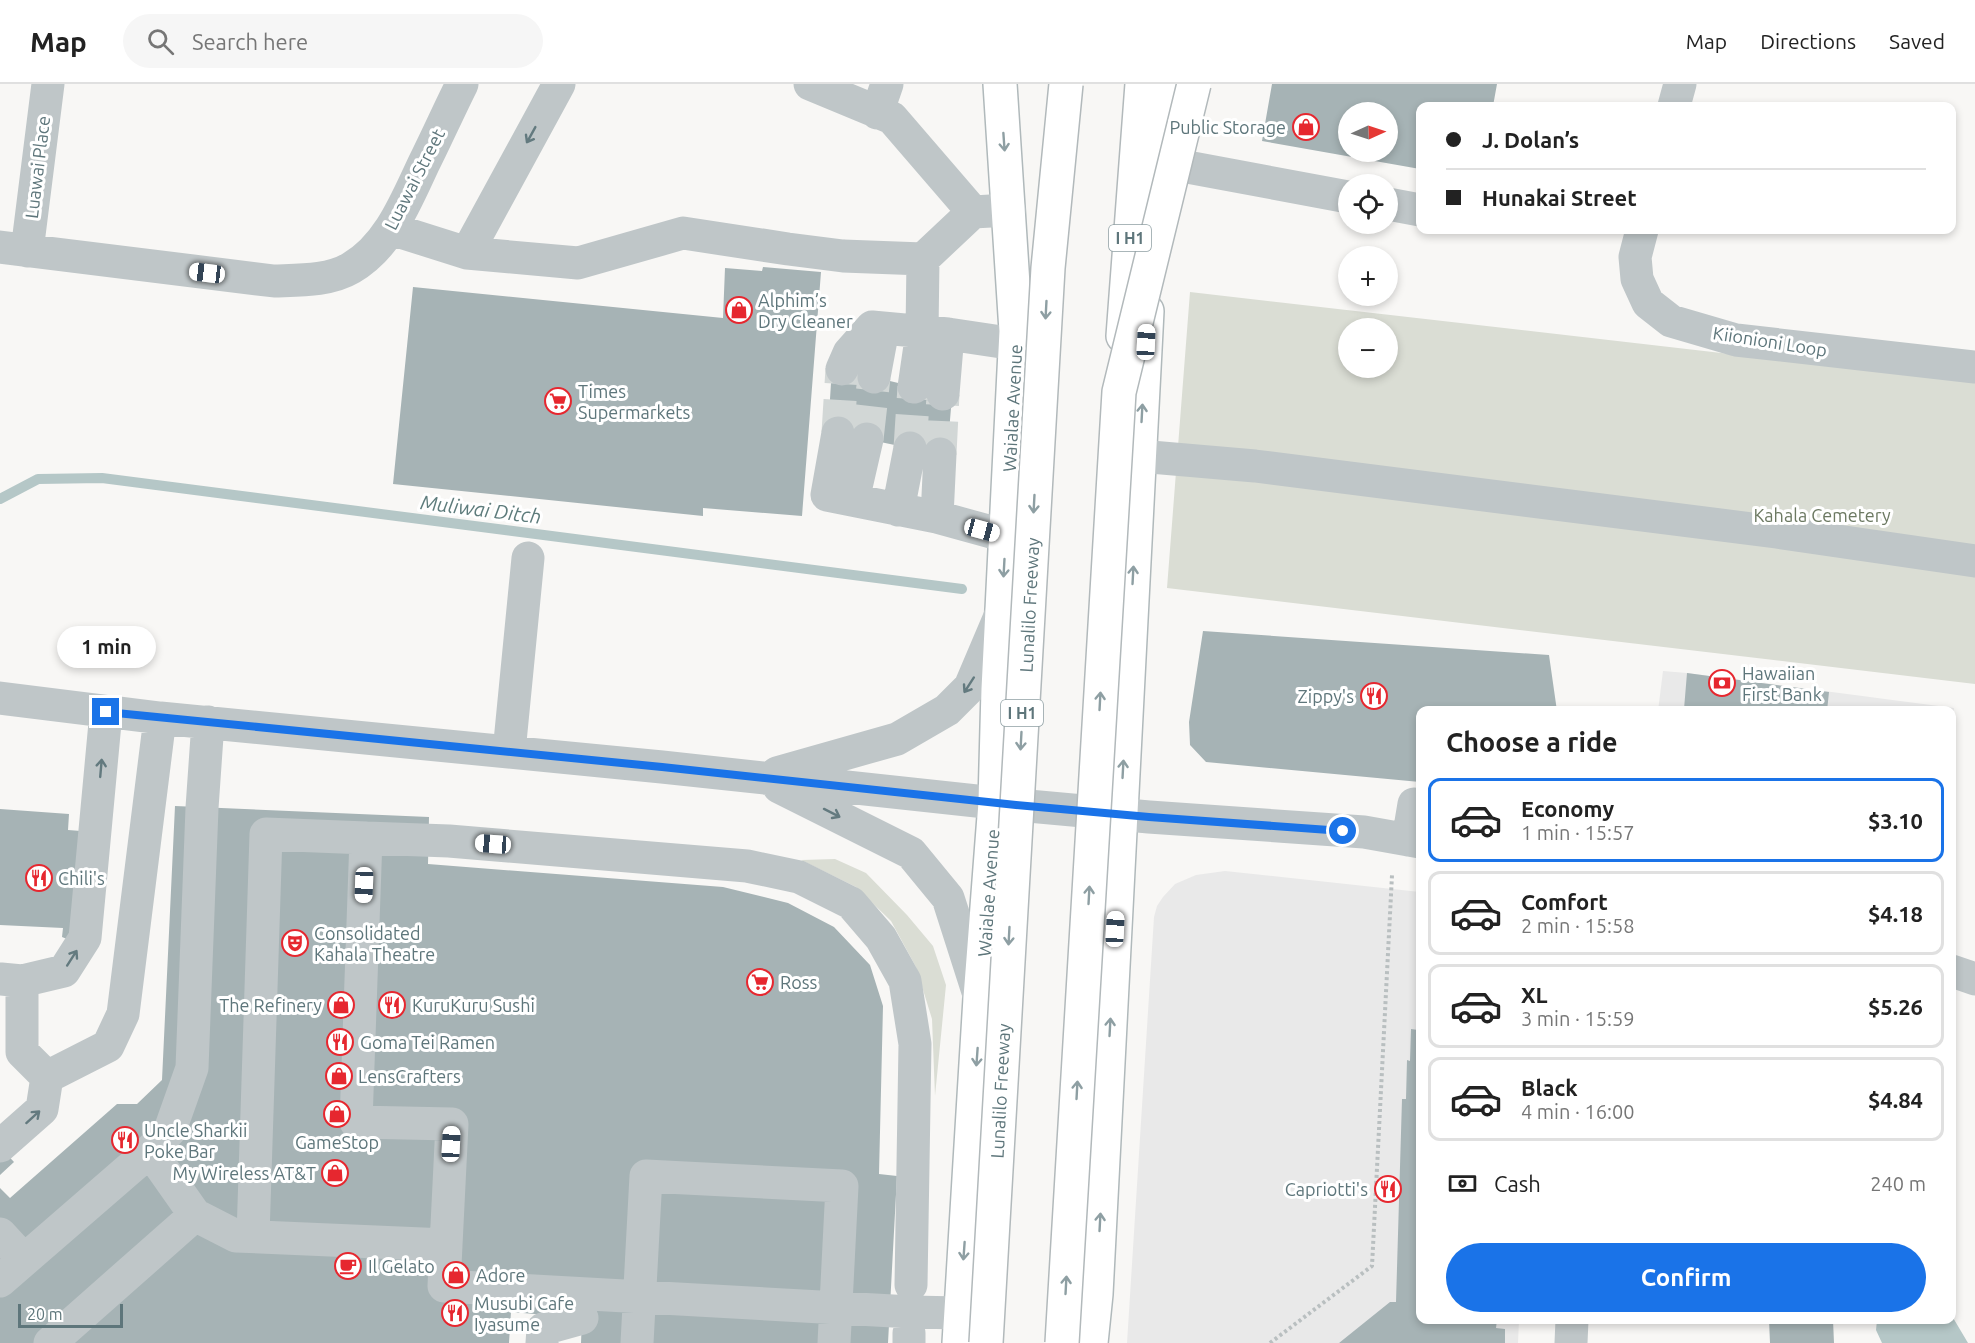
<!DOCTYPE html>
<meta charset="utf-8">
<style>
body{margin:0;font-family:Ubuntu,sans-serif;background:#f6f6f6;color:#222;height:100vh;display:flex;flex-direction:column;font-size:22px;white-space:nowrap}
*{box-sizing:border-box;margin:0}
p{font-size:20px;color:#767676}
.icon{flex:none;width:33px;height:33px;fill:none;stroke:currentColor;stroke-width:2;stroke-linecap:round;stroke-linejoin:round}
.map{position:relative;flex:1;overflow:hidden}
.panel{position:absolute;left:1416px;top:622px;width:540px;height:618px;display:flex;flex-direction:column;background:#fff;border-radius:12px;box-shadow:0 3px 9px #0003}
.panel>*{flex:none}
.hud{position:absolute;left:1416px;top:18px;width:540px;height:132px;border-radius:12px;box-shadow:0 3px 9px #0003;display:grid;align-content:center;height:132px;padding:0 30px;background:#fff}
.needle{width:39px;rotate:87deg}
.tools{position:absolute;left:1338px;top:18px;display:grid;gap:12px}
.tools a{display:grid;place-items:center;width:60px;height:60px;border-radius:50%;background:#fff;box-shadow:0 3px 9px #0003;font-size:30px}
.scale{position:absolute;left:18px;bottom:15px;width:105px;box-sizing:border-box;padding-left:6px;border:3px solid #5e767b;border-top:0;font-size:16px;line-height:21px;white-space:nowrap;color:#5e767b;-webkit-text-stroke:4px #fff;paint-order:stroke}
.end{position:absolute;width:27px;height:27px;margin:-14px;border:8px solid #1a73e8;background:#fff;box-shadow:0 0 0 3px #fff}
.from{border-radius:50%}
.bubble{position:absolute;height:42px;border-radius:21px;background:#fff;box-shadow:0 3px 9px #0003;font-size:20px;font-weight:600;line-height:42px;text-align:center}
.car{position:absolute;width:18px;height:36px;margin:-18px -9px;border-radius:8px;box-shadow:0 0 4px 2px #0007;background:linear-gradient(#fff 24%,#345 0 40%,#fff 0 76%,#345 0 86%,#fff 0)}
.hud b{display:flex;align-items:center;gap:21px;height:57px;font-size:22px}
.hud b+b{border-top:2px solid #e0e0e0}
.hud i{width:15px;height:15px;background:#222}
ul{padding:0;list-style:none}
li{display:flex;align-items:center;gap:18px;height:84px;margin:0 12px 9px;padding:0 18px;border:3px solid #e0e0e0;border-radius:12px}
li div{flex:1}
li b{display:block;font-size:22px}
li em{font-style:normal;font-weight:600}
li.selected{border-color:#1a73e8}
li>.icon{width:54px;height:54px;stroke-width:1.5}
h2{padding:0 30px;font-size:27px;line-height:72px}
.pay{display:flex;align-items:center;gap:15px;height:66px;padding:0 30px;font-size:22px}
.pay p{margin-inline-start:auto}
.primary-button{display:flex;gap:12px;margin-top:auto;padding:12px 30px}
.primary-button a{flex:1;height:69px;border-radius:36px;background:#1a73e8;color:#fff;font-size:24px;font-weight:600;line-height:69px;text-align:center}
header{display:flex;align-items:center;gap:36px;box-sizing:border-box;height:84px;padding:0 30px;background:#fff;border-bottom:2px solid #e0e0e0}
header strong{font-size:28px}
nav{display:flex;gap:33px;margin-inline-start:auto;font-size:21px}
.search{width:420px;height:54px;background:#f6f6f6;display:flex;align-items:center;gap:15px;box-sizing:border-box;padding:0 21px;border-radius:33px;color:#767676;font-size:22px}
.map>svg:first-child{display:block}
.built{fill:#e9e9e9}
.green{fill:#daddd4;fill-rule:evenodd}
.water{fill:#b5c7c7}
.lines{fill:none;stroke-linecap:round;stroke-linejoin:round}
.stream{stroke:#b5c7c7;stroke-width:10}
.building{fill:#a6b3b5;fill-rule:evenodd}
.minor-tunnel{stroke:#d2d7d6;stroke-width:33;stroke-dasharray:33 16;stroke-linecap:butt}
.major-casing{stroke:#b0b9bb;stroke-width:36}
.highway-casing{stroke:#b2b9bb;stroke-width:36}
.path{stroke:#b9bfc0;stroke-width:4;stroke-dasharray:3 3;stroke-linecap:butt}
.minor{stroke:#bfc6c8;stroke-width:33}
.major{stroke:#fff;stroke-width:33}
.highway{stroke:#fff;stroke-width:33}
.highway-bridge-casing{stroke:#b2b9bb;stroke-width:36;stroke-linecap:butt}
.highway-bridge{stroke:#fff;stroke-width:33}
.oneway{stroke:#637a7f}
.oneway2{stroke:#8e9fa3}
.route{stroke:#1a73e8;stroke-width:8}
.labels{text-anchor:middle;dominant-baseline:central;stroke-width:6;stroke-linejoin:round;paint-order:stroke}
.shield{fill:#fff;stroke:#8e9fa3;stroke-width:1.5}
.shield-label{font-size:16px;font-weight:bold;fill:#5e767b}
.poi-label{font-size:18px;fill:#5e767b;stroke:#fff;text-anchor:start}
.street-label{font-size:18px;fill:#5e767b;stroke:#fff}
.park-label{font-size:18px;fill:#6c7962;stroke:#fff}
.water-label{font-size:20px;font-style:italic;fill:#5e7c7c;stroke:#fff}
</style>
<header>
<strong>Map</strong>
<div class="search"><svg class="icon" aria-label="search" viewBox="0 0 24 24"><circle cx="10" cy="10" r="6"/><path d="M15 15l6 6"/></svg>Search here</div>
<nav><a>Map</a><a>Directions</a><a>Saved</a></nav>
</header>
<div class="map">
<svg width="1975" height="1259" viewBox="0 0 1975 1259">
<rect width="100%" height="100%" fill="#f8f7f5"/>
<!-- built -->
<path class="built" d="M1663 587 1687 589 1954 624 1952 638V627H1658Z
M1225 787 1420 808V1236H1519L1518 1259H1127L1154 833 1157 822 1163 813 1175 800 1196 791Z"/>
<!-- green -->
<path class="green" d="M1190 208 1975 298V600L1167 504ZM1348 244H1388V284H1348Z
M835 775 866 789 907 831 933 862 946 901 935 1012 932 935 916 883 891 837 856 803 801 776Z"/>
<!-- water -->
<path class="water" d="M1952 1232 1968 1259H1882L1876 1246 1877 1236H1952Z"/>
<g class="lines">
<!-- stream -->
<path class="stream" d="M0 415 38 395 102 394 962 505"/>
</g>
<!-- building -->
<path class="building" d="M1272 0H1497L1493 22H1420V85L1262 57ZM1348 28H1388V68H1348Z
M763 183 821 188 802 432 703 424V432L393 400 413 203 723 234 725 184 762 187Z
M832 283 952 312 947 372 828 347Z
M1203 547 1549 571 1557 627H1420V698L1206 678 1190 661 1189 638Z
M1687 589 1829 608 1827 627H1660V622L1684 625Z
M175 722 429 733 428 780 723 803 788 819 834 843 870 881 883 922 879 1090 897 1092 888 1259H581L582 1234 511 1228 509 1259H0V1104L10 1114 117 1020H137L162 996Z
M0 725 69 730 68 746 81 747 72 857 62 853 63 844 0 841Z
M1418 938H1420V1236H1497L1496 1244 1505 1245V1259H1339L1390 1218H1396L1402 1015H1406L1407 976 1410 977 1411 945 1418 946Z
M0 1063 14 1078 0 1091Z
M1769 1236H1833L1834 1259H1770Z"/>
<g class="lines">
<!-- minor-tunnel -->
<path class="minor-tunnel" d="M838 349 842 285
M867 355 874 293
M910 364 914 303
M940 370 943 310"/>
<defs>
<path id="major" d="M1152 137 1160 0
M959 1259 980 914 995 719 998 605 1016 247 1000 0
M1091 1259 1096 1210 1147 227"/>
<path id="highway" d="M1123 252 1142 0"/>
</defs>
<!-- major casing -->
<use href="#major" class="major-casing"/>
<!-- highway casing -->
<use href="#highway" class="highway-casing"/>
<!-- path -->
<path class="path" d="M1270 1259 1372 1182 1392 791"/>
<!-- minor -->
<path class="minor" d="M810 0 892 34 973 128
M1674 22 1680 0
M877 29 887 0
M1155 77 1348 113
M1388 120 1420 126
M391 145 467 169 578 179 683 149 788 165 843 172 923 175 973 128 1009 126
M1642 146 1635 173 1637 195 1648 219 1671 237 1736 256 1975 283
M0 163 274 197C299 196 329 197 351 184 389 162 406 117 424 79 437 53 449 26 462 0
M27 167 48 0
M467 169 559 0
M842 285 849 269 872 243 948 250 1015 260
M874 293 883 245
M914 303 922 248 923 175
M943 310 948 250
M838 349 827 411 937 433 940 370
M1139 372 1255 382 1776 448 1975 477
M853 416 867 355
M898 426 910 364
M937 433 1006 452
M0 614 160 634 662 683 995 719 1149 733 1364 748 1420 758
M509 668 528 474
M777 689 897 655 947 626 970 603 1001 530
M779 703 911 769 948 814 980 914
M366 754 449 757 747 782 799 793 851 819 881 854 905 897 915 960 911 1201
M1408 756 1414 720
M1952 887 1975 895
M1 895 22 897V968L47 993
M22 897 64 887 85 854 106 628
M47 993 108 962 123 930 160 634
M0 1062 42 1025 47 993
M195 1131 236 1152 446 1161 452 1040 356 1038 366 754 266 750 253 1152
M0 1150 24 1176
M446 1161 444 1202 911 1228 961 1229
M0 1197 150 1067 170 1046 192 984 202 724 208 638
M50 1259 195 1131 150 1067
M542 1259 543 1245 582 1234
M637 1259 646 1092 842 1102 834 1259
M909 1259V1249
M1571 1259 1572 1236"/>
<!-- major -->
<use href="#major" class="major"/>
<!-- highway -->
<use href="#highway" class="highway"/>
<defs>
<path id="highway-bridge" d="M986 1259 1048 184 1066 0
M1062 1259 1119 308 1194 0"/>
</defs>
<!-- highway-bridge casing -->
<use href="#highway-bridge" class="highway-bridge-casing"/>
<!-- highway-bridge -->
<use href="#highway-bridge" class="highway-bridge"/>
</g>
<!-- one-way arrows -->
<defs><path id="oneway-shaft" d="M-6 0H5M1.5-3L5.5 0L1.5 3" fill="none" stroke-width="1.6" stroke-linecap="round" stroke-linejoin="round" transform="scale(1.5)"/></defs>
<g class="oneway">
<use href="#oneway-shaft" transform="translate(531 51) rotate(119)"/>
<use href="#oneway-shaft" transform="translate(969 601) rotate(123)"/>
<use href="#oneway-shaft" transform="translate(101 684) rotate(-85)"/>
<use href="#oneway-shaft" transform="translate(832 729) rotate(27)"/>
<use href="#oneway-shaft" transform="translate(72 874) rotate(-57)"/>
<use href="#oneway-shaft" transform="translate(33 1033) rotate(-42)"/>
</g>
<g class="oneway2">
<use href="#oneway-shaft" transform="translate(1004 58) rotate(86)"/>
<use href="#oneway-shaft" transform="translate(1046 226) rotate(93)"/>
<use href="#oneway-shaft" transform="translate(1142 329) rotate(-87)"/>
<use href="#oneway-shaft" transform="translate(1034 420) rotate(93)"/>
<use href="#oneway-shaft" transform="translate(1004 484) rotate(93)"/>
<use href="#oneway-shaft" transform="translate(1133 491) rotate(-87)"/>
<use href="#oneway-shaft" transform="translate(1100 617) rotate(-87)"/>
<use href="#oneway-shaft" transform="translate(1021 657) rotate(93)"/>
<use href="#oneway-shaft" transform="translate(1123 685) rotate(-87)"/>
<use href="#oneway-shaft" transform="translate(1089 811) rotate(-87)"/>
<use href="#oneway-shaft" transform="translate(1009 852) rotate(93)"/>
<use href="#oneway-shaft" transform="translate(1110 943) rotate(-87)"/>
<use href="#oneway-shaft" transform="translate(977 973) rotate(94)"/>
<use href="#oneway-shaft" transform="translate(1077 1006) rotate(-87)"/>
<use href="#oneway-shaft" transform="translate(1100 1138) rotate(-87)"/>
<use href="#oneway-shaft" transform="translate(964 1167) rotate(94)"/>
<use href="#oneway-shaft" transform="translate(1066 1201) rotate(-87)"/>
</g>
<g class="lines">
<!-- route -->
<path class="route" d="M106 628 662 683 1016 721 1149 733 1343 747"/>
</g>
<!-- icons -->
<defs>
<symbol id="shop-ring" viewBox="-11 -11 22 22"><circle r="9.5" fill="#fff" stroke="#e6272f" stroke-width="1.5"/><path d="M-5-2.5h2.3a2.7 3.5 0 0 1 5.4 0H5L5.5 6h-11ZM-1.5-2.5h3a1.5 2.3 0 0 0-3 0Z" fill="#e6272f"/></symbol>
<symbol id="supermarket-ring" viewBox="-11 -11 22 22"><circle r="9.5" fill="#fff" stroke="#e6272f" stroke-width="1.5"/><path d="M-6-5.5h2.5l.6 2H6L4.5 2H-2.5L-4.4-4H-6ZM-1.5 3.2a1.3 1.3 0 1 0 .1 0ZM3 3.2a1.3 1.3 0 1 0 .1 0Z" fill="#e6272f"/></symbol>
<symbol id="bank-ring" viewBox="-11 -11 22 22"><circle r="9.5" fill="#fff" stroke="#e6272f" stroke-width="1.5"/><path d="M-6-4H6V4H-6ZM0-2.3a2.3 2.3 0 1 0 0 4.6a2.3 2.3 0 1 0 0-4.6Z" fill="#e6272f"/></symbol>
<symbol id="restaurant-ring" viewBox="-11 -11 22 22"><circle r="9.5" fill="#fff" stroke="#e6272f" stroke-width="1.5"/><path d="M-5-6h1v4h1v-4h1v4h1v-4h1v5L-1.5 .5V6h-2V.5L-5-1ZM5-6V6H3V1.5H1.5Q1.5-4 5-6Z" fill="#e6272f"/></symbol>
<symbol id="theatre-ring" viewBox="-11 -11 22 22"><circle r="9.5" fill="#fff" stroke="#e6272f" stroke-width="1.5"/><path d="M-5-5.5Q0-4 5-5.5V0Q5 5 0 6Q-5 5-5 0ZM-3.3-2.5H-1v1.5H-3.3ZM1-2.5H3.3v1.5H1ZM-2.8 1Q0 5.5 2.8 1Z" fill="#e6272f"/></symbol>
<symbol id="cafe-ring" viewBox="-11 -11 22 22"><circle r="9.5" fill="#fff" stroke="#e6272f" stroke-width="1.5"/><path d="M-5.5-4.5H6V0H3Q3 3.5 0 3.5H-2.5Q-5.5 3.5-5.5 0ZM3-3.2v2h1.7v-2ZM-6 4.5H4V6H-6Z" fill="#e6272f"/></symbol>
</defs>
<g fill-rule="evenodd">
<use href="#shop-ring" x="1291" y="28" width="30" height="30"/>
<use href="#shop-ring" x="724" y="211" width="30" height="30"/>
<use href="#supermarket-ring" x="543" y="302" width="30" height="30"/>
<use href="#bank-ring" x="1707" y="584" width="30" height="30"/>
<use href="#restaurant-ring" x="1359" y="597" width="30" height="30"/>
<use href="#restaurant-ring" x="24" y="779" width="30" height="30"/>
<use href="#theatre-ring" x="280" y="844" width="30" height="30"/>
<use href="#supermarket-ring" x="745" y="883" width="30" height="30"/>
<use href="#shop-ring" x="326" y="906" width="30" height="30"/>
<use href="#restaurant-ring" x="377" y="906" width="30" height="30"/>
<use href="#restaurant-ring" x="325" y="943" width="30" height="30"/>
<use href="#shop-ring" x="324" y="977" width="30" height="30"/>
<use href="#shop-ring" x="322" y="1015" width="30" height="30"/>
<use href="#restaurant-ring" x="110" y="1041" width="30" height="30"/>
<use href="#shop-ring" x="320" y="1074" width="30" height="30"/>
<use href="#restaurant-ring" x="1373" y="1090" width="30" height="30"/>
<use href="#cafe-ring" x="333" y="1167" width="30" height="30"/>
<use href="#shop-ring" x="441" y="1176" width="30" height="30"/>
<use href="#restaurant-ring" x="440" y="1214" width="30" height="30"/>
</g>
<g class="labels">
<!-- shield labels -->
<g class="shield">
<rect x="1109" y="141" width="42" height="26" rx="4.5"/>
<rect x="1001" y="616" width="42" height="26" rx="4.5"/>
</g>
<g class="shield-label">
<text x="1130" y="154">I H1</text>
<text x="1022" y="629">I H1</text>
</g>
<!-- poi labels -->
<g class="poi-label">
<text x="1286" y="43" text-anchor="end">Public Storage</text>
<text x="758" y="216">Alphim’s<tspan x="758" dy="21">Dry Cleaner</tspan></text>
<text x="578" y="307">Times<tspan x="578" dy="21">Supermarkets</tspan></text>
<text x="1742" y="589">Hawaiian<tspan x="1742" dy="21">First Bank</tspan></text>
<text x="1354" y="612" text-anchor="end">Zippy's</text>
<text x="58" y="794">Chili's</text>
<text x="314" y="849">Consolidated<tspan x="314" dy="21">Kahala Theatre</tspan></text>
<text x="780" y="898">Ross</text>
<text x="322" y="921" text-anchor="end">The Refinery</text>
<text x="412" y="921">KuruKuru Sushi</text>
<text x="360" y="958">Goma Tei Ramen</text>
<text x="358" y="992">LensCrafters</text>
<text x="144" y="1046">Uncle Sharkii<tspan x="144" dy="21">Poke Bar</tspan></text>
<text x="337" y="1058" text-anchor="middle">GameStop</text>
<text x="316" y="1089" text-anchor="end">My Wireless AT&amp;T</text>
<text x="1368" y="1105" text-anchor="end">Capriotti's</text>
<text x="368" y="1182">Il Gelato</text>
<text x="476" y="1191">Adore</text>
<text x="474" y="1219">Musubi Cafe<tspan x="474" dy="21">Iyasume</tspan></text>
</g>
<!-- street labels -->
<g class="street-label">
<text transform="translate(37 83) rotate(-83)">Luawai Place</text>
<text transform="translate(414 95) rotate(-63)">Luawai Street</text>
<text transform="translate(1770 257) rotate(9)">Kiionioni Loop</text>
<text transform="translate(1012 324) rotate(-87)">Waialae Avenue</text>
<text transform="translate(1029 521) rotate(-87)">Lunalilo Freeway</text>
<text transform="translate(988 809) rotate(-86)">Waialae Avenue</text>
<text transform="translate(1000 1007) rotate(-87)">Lunalilo Freeway</text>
</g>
<!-- park labels -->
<g class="park-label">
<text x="1822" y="431">Kahala Cemetery</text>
</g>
<!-- water labels -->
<g class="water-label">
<text transform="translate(481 425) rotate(7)">Muliwai Ditch</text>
</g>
</g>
</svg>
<div class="tools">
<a><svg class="needle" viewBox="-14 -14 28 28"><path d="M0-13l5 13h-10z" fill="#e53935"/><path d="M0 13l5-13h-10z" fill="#767676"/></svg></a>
<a><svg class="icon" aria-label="locate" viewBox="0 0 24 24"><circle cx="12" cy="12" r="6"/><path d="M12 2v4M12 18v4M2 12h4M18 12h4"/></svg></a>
<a>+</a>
<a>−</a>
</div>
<div class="scale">20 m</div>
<i class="end from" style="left:1343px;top:747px"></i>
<i class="end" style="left:106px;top:628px"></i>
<div class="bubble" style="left:57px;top:542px;width:99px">1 min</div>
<i class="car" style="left:207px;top:189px;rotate:277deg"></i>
<i class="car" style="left:1146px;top:258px;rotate:3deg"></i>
<i class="car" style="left:982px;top:446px;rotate:105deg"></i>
<i class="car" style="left:493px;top:760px;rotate:274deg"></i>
<i class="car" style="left:364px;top:801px;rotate:182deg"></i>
<i class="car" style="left:1115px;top:845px;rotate:3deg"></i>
<i class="car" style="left:451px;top:1060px;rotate:3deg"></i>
<div class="hud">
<b><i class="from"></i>J. Dolan’s</b>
<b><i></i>Hunakai Street</b>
</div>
<section class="panel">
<h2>Choose a ride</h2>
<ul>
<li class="selected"><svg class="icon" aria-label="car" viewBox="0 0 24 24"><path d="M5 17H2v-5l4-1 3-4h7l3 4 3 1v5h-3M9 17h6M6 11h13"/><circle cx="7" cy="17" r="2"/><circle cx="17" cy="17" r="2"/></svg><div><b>Economy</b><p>1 min · 15:57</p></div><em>$3.10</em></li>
<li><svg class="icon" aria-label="car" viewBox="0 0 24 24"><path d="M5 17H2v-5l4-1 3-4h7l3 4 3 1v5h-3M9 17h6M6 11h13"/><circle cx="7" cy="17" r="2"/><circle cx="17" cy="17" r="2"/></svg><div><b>Comfort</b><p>2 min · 15:58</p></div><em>$4.18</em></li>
<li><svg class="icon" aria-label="car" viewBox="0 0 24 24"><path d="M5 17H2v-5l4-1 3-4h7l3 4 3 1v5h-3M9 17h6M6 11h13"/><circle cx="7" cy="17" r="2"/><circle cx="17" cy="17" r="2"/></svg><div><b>XL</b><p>3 min · 15:59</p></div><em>$5.26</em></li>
<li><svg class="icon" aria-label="car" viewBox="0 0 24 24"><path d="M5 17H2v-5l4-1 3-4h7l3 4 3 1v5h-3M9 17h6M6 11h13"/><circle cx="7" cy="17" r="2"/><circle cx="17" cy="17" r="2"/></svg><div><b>Black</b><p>4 min · 16:00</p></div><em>$4.84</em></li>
</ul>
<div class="pay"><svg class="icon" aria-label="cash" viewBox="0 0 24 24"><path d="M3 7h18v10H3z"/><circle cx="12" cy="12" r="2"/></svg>Cash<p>240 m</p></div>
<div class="primary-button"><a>Confirm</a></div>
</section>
</div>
